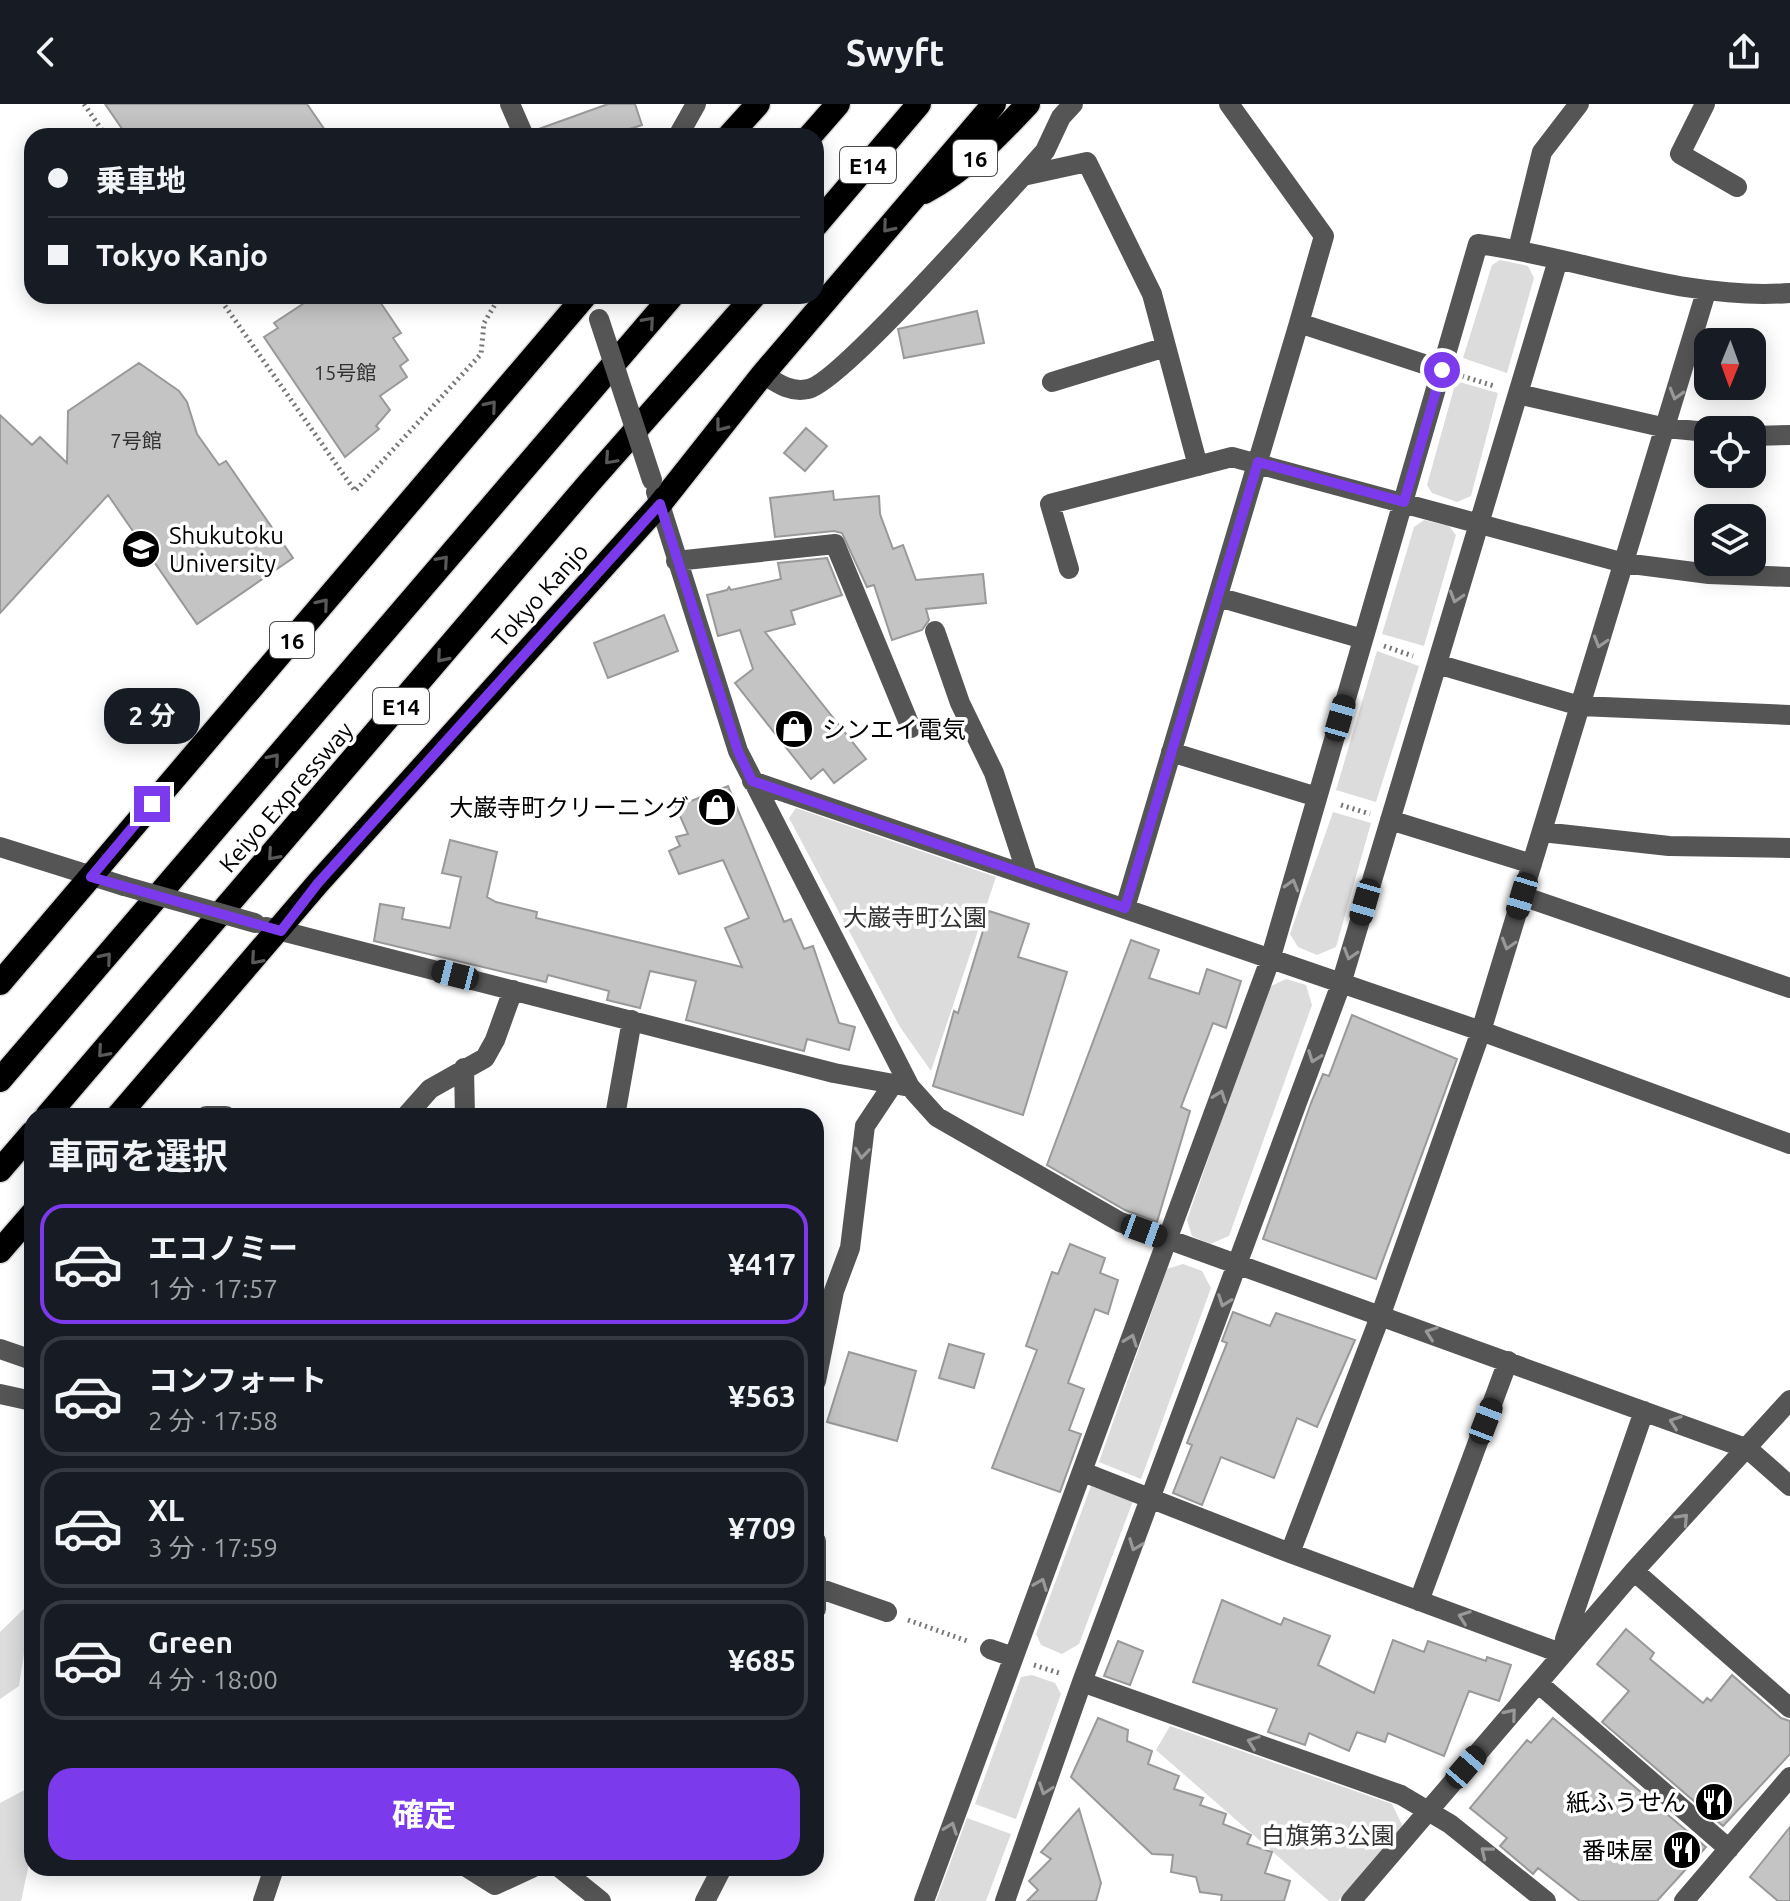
<!DOCTYPE html>
<html lang="ja">
<meta charset="utf-8">
<style>
body{margin:0;font-family:Ubuntu,"Noto Sans JP",sans-serif;background:#20242c;color:#f1f3f6;height:100vh;display:flex;flex-direction:column;font-size:30px;white-space:nowrap}
*{box-sizing:border-box;margin:0}
p{font-size:26px;color:#9ea1a6}
.icon{flex:none;width:44px;height:44px;fill:none;stroke:currentColor;stroke-width:2;stroke-linecap:round;stroke-linejoin:round}
.map{position:relative;flex:1;overflow:hidden}
.panel{position:absolute;left:24px;top:1004px;width:800px;height:768px;display:flex;flex-direction:column;background:#171b24;border-radius:24px;box-shadow:0 4px 20px #0003}
.panel>*{flex:none}
.hud{position:absolute;left:24px;top:24px;width:800px;height:176px;border-radius:24px;box-shadow:0 4px 20px #0003;display:grid;align-content:center;height:176px;padding:0 24px;background:#171b24}
.needle{width:52px;rotate:181deg}
.buttons{position:absolute;left:1694px;top:224px;display:grid;gap:16px}
.buttons a{display:grid;place-items:center;width:72px;height:72px;border-radius:16px;background:#171b24;box-shadow:0 4px 20px #0003;font-size:40px}
.end{position:absolute;width:36px;height:36px;margin:-18px;border:10px solid #7c3aed;background:#fff;box-shadow:0 0 0 4px #fff}
.from{border-radius:50%}
.bubble{position:absolute;height:56px;border-radius:24px;background:#171b24;box-shadow:0 4px 20px #0003;font-size:26px;font-weight:700;line-height:56px;text-align:center}
.car{position:absolute;width:24px;height:48px;margin:-24px -12px;border-radius:10px;box-shadow:0 0 6px 2px #0007;background:linear-gradient(#222 24%,#8ab4d8 0 40%,#222 0 76%,#8ab4d8 0 86%,#222 0)}
.hud b{display:flex;align-items:center;gap:28px;height:76px;font-size:30px}
.hud b+b{border-top:2px solid #363941}
.hud i{width:20px;height:20px;background:#f1f3f6}
ul{padding:0;list-style:none}
li{display:flex;align-items:center;gap:24px;height:120px;margin:0 16px 12px;padding:0 8px;border:4px solid #363941;border-radius:24px}
li div{flex:1}
li b{display:block;font-size:30px}
li em{font-style:normal;font-weight:700}
li.on{border-color:#7c3aed}
li>.icon{width:72px;height:72px;stroke-width:1.5}
h2{padding:0 24px;font-size:36px;line-height:96px}
.cta{display:flex;gap:16px;margin-top:auto;padding:16px 24px}
.cta a{flex:1;height:92px;border-radius:24px;background:#7c3aed;color:#fff;font-size:32px;font-weight:700;line-height:92px;text-align:center}
header{display:flex;justify-content:space-between;align-items:center;height:104px;padding:0 24px;background:#171b24;font-size:36px;font-weight:700}
.map>svg:first-child{display:block}
.green{fill:#dcdcdc}
.building{fill:#c4c4c4;stroke:#999;stroke-width:2}
.lines{fill:none;stroke-linecap:round;stroke-linejoin:round}
.highway-casing{stroke:#dbdbdb;stroke-width:27}
.path{stroke:#777;stroke-width:5;stroke-dasharray:2 4;stroke-linecap:butt}
.minor{stroke:#555;stroke-width:20}
.highway{stroke:#000;stroke-width:24}
.minor-bridge{stroke:#555;stroke-width:20}
.oneway{stroke:#595959}
.oneway2{stroke:#999}
.route{stroke:#7c3aed;stroke-width:10}
.labels{text-anchor:middle;dominant-baseline:central;stroke-width:7;stroke-linejoin:round;paint-order:stroke}
.number-label{font-size:20px;fill:#313131}
.shield{fill:#fff;stroke:#4c4c4c;stroke-width:2}
.shield-label{font-size:22px;font-weight:bold;fill:#000}
.poi-label{font-size:24px;fill:#000;stroke:#fff;text-anchor:end}
.street-label{font-size:24px;fill:#000;stroke:#fff}
.park-label{font-size:24px;fill:#333;stroke:#fff}
</style>
<header><svg class="icon" aria-label="back" viewBox="0 0 24 24"><path d="M15 5l-7 7 7 7"/></svg>Swyft<svg class="icon" aria-label="share" viewBox="0 0 24 24"><path d="M12 15V3M7 8l5-5 5 5M5 13v7h14v-7"/></svg></header>
<div class="map">
<svg width="1790" height="1797" viewBox="0 0 1790 1797">
<rect width="100%" height="100%" fill="#fff"/>
<!-- green -->
<path class="green" d="M1500 156 1528 162 1534 174 1507 269 1463 254 1492 161Z
M1456 277 1498 289 1471 392 1457 398 1432 389 1427 381Z
M1424 416 1449 422 1456 431 1424 542 1382 530 1414 423Z
M1377 547 1419 562 1376 698 1336 686Z
M796 704 996 773 931 967 900 923 789 714Z
M1333 708 1371 719 1336 843 1317 851 1298 843 1290 830Z
M1286 875 1306 881 1312 901 1229 1132 1210 1140 1192 1132 1187 1116 1267 884Z
M1183 1160 1202 1167 1211 1184 1141 1375 1099 1358 1167 1165Z
M1091 1382 1133 1397 1079 1540 1062 1550 1041 1541 1036 1530Z
M32 1497 19 1582 0 1595V1528Z
M1032 1571 1055 1579 1061 1590 1016 1715 975 1700 1021 1573Z
M1170 1622 1392 1700 1403 1723 1338 1797H1329L1156 1646Z
M32 1682V1746L21 1797H0V1699Z
M967 1714 1011 1730 986 1797H936Z"/>
<!-- building -->
<path class="building" d="M105 0H307L329 32H127Z
M608 0H635L642 21 608 32H537L536 26Z
M315 192H376L401 229 393 234 408 256 400 262 407 273 380 292 390 306 376 322 379 325 345 353 264 233 278 224 274 219Z
M977 207 984 239 904 254 898 225Z
M139 259 179 287 187 298 197 330 219 361 226 357 293 454 197 520 108 391 0 509V311L32 341 40 333 67 359 68 307Z
M806 324 827 342 805 367 784 349Z
M833 387 834 396 879 392 880 410 893 445 903 441 916 476 983 470 986 499 926 505 929 516 922 526 892 536 874 481 867 483 842 429 834 427 775 433 770 394Z
M827 454 842 491 791 507 795 520 765 528 866 655 834 679 823 665 811 675 735 579 753 565 740 526 718 532 707 491 727 486 729 483 731 486 781 475 778 459Z
M664 511 678 547 608 574 594 539Z
M728 682 784 818 791 815 804 845 813 842 839 919 855 923 849 946 807 935 804 947 686 916 696 877 650 867 640 904 607 896 609 887 548 871 546 878 374 837 380 800 404 804 402 815 450 824 461 773 442 769 450 736 497 748 487 793 496 798 537 808 536 814 742 863 725 824 749 814 723 756 679 770 669 747 680 742 676 733 688 730 676 703Z
M989 807 1029 820 1018 853 1067 868 1023 1011 933 982 954 907 958 909Z
M1131 836 1159 846 1149 874 1199 890 1207 865 1241 877 1226 924 1213 919 1181 1003 1190 1007 1157 1118 1125 1106 1047 1061Z
M1352 911 1457 955 1376 1175 1263 1135 1311 999 1323 970 1329 972Z
M1070 1140 1105 1154 1100 1169 1118 1176 1108 1210 1095 1205 1068 1279 1084 1285 1069 1326 1081 1330 1060 1388 992 1364 1037 1246 1026 1242 1052 1168 1058 1170Z
M1233 1208 1270 1222 1276 1209 1355 1236 1317 1323 1297 1314 1274 1374 1221 1353 1202 1401 1173 1389 1192 1341 1187 1339 1227 1239 1222 1237Z
M949 1240 984 1250 974 1284 939 1274Z
M849 1248 916 1267 897 1337 827 1318Z
M1222 1496 1281 1521 1284 1514 1330 1532 1318 1561 1374 1589 1393 1536 1424 1548 1428 1537 1486 1557 1487 1553 1511 1561 1499 1597 1469 1587 1444 1652 1388 1629 1385 1638 1357 1628 1349 1647 1309 1629 1305 1641 1268 1628 1277 1605 1193 1578Z
M1626 1525 1654 1549 1650 1555 1703 1599 1707 1594 1711 1597 1732 1571 1781 1614 1790 1617V1650L1723 1722 1602 1618 1629 1587 1597 1560Z
M1118 1537 1143 1547 1130 1581 1104 1572Z
M1098 1614 1128 1626 1127 1637 1152 1647 1148 1660 1179 1672 1174 1685 1203 1694 1200 1701 1226 1710 1223 1720 1251 1731 1247 1740 1272 1748 1265 1769 1290 1777 1284 1797H1221L1222 1791 1200 1788 1196 1773 1171 1768 1173 1751 1152 1750 1071 1673Z
M1553 1614 1706 1743 1657 1797H1580L1538 1764 1533 1770 1525 1763 1500 1742 1507 1734 1470 1704 1527 1636 1531 1639Z
M1079 1705 1101 1779 1096 1797H1027L1038 1786 1029 1777 1051 1755 1041 1748Z
M1790 1723V1797H1778L1750 1773Z"/>
<g class="lines">
<defs>
<path id="highway" d="M729 32 758 0
M810 32 838 0
M924 88C966 66 996 34 1028 0
M816 121 919 0
M0 879 585 192
M0 976 672 192
M47 1012 589 379 754 192
M118 1012 318 779 660 400 763 270 994 0
M0 1066 32 1029
M0 1147 32 1110"/>
</defs>
<!-- highway casing -->
<use href="#highway" class="highway-casing"/>
<!-- path -->
<path class="path" d="M84 0 106 32
M218 192 355 387 481 250 484 219 500 192
M1462 272 1494 282
M1384 542 1413 552
M1341 701 1370 710
M908 1516 970 1538
M1034 1561 1059 1569"/>
<!-- minor -->
<path class="minor" d="M510 0 524 32
M1229 0 1324 132 1299 219
M1705 0 1680 50 1737 83
M678 32 696 0
M1023 72 1087 58 1152 190 1198 362
M1518 145 1542 48 1579 0
M763 270C777 279 790 289 808 285 839 280 991 106 1023 72L1045 47 1061 13 1073 0
M1052 278 1166 243
M1518 290 1666 324 1708 328
M1752 332 1790 331
M656 388 738 647 910 983 937 1013 1120 1118 1748 1345 1790 1382
M676 457 835 440 911 624
M1069 465 1050 400 1232 353 1624 459 1709 470 1790 473
M1218 493 1363 535
M935 527 960 599 994 669 1027 770
M1437 560 1580 602 1790 611
M1171 648 1317 693
M752 677 1481 927 1790 1040
M1390 716 1532 760
M1542 728 1669 742 1790 744
M0 743 124 782
M1522 792 1790 884
M1125 804 1299 219 1442 266
M266 823 834 969 910 983
M464 964 465 1012
M206 1012H226
M406 1012 430 985 485 954 495 936 513 886
M615 1012 632 916
M0 1245 32 1256
M816 1277 834 1187 850 1144 865 1022 893 980
M0 1290 32 1297
M1083 1368 1290 1449 1563 1550 1565 1535 1644 1307
M816 1437V1505
M1290 1449 1381 1210 1481 927 1706 188
M1634 1467 1790 1604
M818 1484 887 1508
M1419 1497 1508 1257
M990 1545 1013 1553
M1082 1578 1401 1691 1450 1720 1546 1797
M1538 1579 1729 1745
M468 1764 495 1781 532 1764
M560 1764 601 1797
M263 1797 274 1764
M705 1797 722 1764
M924 1797 1270 856 1478 140C1583 154 1683 197 1790 189
M1005 1797 1082 1578 1341 880 1558 156
M1351 1797 1634 1467 1790 1296
M1684 1797 1790 1673"/>
<!-- highway -->
<use href="#highway" class="highway"/>
<!-- minor-bridge -->
<path class="minor-bridge" d="M599 215 652 376
M124 782 255 819"/>
</g>
<!-- one-way arrows -->
<defs><path id="oneway-chevron" d="M-2-3.5L2.5 0L-2 3.5" fill="none" stroke-width="1.6" stroke-linecap="round" stroke-linejoin="round" transform="scale(2)"/></defs>
<g class="oneway">
<use href="#oneway-chevron" transform="translate(888 123) rotate(130)"/>
<use href="#oneway-chevron" transform="translate(649 218) rotate(-49)"/>
<use href="#oneway-chevron" transform="translate(491 302) rotate(-50)"/>
<use href="#oneway-chevron" transform="translate(721 322) rotate(128)"/>
<use href="#oneway-chevron" transform="translate(610 355) rotate(132)"/>
<use href="#oneway-chevron" transform="translate(443 457) rotate(-49)"/>
<use href="#oneway-chevron" transform="translate(323 500) rotate(-50)"/>
<use href="#oneway-chevron" transform="translate(442 553) rotate(130)"/>
<use href="#oneway-chevron" transform="translate(274 655) rotate(-50)"/>
<use href="#oneway-chevron" transform="translate(273 751) rotate(131)"/>
<use href="#oneway-chevron" transform="translate(106 854) rotate(-50)"/>
<use href="#oneway-chevron" transform="translate(256 855) rotate(131)"/>
<use href="#oneway-chevron" transform="translate(103 948) rotate(131)"/>
</g>
<g class="oneway2">
<use href="#oneway-chevron" transform="translate(1676 290) rotate(106)"/>
<use href="#oneway-chevron" transform="translate(1456 493) rotate(107)"/>
<use href="#oneway-chevron" transform="translate(1600 538) rotate(107)"/>
<use href="#oneway-chevron" transform="translate(1292 781) rotate(-74)"/>
<use href="#oneway-chevron" transform="translate(1508 840) rotate(107)"/>
<use href="#oneway-chevron" transform="translate(1350 850) rotate(107)"/>
<use href="#oneway-chevron" transform="translate(1314 953) rotate(110)"/>
<use href="#oneway-chevron" transform="translate(1220 992) rotate(-70)"/>
<use href="#oneway-chevron" transform="translate(862 1049) rotate(96)"/>
<use href="#oneway-chevron" transform="translate(1224 1197) rotate(110)"/>
<use href="#oneway-chevron" transform="translate(1431 1229) rotate(-160)"/>
<use href="#oneway-chevron" transform="translate(1131 1236) rotate(-70)"/>
<use href="#oneway-chevron" transform="translate(1675 1318) rotate(-160)"/>
<use href="#oneway-chevron" transform="translate(1683 1415) rotate(-47)"/>
<use href="#oneway-chevron" transform="translate(1135 1441) rotate(111)"/>
<use href="#oneway-chevron" transform="translate(1041 1480) rotate(-69)"/>
<use href="#oneway-chevron" transform="translate(1464 1513) rotate(-160)"/>
<use href="#oneway-chevron" transform="translate(1511 1610) rotate(-50)"/>
<use href="#oneway-chevron" transform="translate(1253 1638) rotate(-160)"/>
<use href="#oneway-chevron" transform="translate(1045 1685) rotate(109)"/>
<use href="#oneway-chevron" transform="translate(951 1724) rotate(-70)"/>
<use href="#oneway-chevron" transform="translate(1486 1748) rotate(-141)"/>
</g>
<g class="lines">
<!-- route -->
<path class="route" d="M152 700 91 773 281 827 318 779 660 400 738 647 752 677 1125 804 1258 358 1404 398 1442 266"/>
</g>
<!-- icons -->
<defs>
<symbol id="university-disc" viewBox="-11 -11 22 22"><circle r="9.5" fill="#000" stroke="#fff"/><path d="M0-5L7-2L0 1L-7-2ZM-4 1L0 2.5L4 1V4Q0 6-4 4Z" fill="#fff"/></symbol>
<symbol id="shop-disc" viewBox="-11 -11 22 22"><circle r="9.5" fill="#000" stroke="#fff"/><path d="M-5-2.5h2.3a2.7 3.5 0 0 1 5.4 0H5L5.5 6h-11ZM-1.5-2.5h3a1.5 2.3 0 0 0-3 0Z" fill="#fff"/></symbol>
<symbol id="restaurant-disc" viewBox="-11 -11 22 22"><circle r="9.5" fill="#000" stroke="#fff"/><path d="M-5-6h1v4h1v-4h1v4h1v-4h1v5L-1.5 .5V6h-2V.5L-5-1ZM5-6V6H3V1.5H1.5Q1.5-4 5-6Z" fill="#fff"/></symbol>
</defs>
<g fill-rule="evenodd">
<use href="#university-disc" x="119" y="423" width="44" height="44"/>
<use href="#shop-disc" x="772" y="603" width="44" height="44"/>
<use href="#shop-disc" x="695" y="681" width="44" height="44"/>
<use href="#restaurant-disc" x="1692" y="1676" width="44" height="44"/>
<use href="#restaurant-disc" x="1660" y="1724" width="44" height="44"/>
</g>
<g class="labels">
<!-- number labels -->
<g class="number-label">
<text x="345" y="268">15号館</text>
<text x="136" y="336">7号館</text>
</g>
<!-- shield labels -->
<g class="shield">
<rect x="953" y="36" width="44" height="36" rx="6"/>
<rect x="840" y="43" width="56" height="36" rx="6"/>
<rect x="270" y="518" width="44" height="36" rx="6"/>
<rect x="373" y="584" width="56" height="36" rx="6"/>
</g>
<g class="shield-label">
<text x="975" y="54">16</text>
<text x="868" y="61">E14</text>
<text x="292" y="536">16</text>
<text x="401" y="602">E14</text>
</g>
<!-- poi labels -->
<g class="poi-label">
<text x="169" y="431" text-anchor="start">Shukutoku<tspan x="169" dy="28">University</tspan></text>
<text x="822" y="625" text-anchor="start">シンエイ電気</text>
<text x="689" y="703">大巌寺町クリーニング</text>
<text x="1686" y="1698">紙ふうせん</text>
<text x="1654" y="1746">番味屋</text>
</g>
<!-- street labels -->
<g class="street-label">
<text transform="translate(540 491) rotate(-48)">Tokyo Kanjo</text>
<text transform="translate(286 693) rotate(-49)">Keiyo Expressway</text>
</g>
<!-- park labels -->
<g class="park-label">
<text x="915" y="813">大巌寺町公園</text>
<text x="1328" y="1731">白旗第3公園</text>
</g>
</g>
</svg>
<div class="buttons">
<a><svg class="needle" viewBox="-14 -14 28 28"><path d="M0-13l5 13h-10z" fill="#e53935"/><path d="M0 13l5-13h-10z" fill="#9ea1a6"/></svg></a>
<a><svg class="icon" aria-label="locate" viewBox="0 0 24 24"><circle cx="12" cy="12" r="6"/><path d="M12 2v4M12 18v4M2 12h4M18 12h4"/></svg></a>
<a><svg class="icon" aria-label="layers" viewBox="0 0 24 24"><path d="M12 4l9 5-9 5-9-5zM3 14l9 5 9-5"/></svg></a>
</div>
<i class="end from" style="left:1442px;top:266px"></i>
<i class="end" style="left:152px;top:700px"></i>
<div class="bubble" style="left:104px;top:584px;width:96px">2 分</div>
<i class="car" style="left:1340px;top:614px;rotate:16deg"></i>
<i class="car" style="left:1522px;top:792px;rotate:197deg"></i>
<i class="car" style="left:1365px;top:798px;rotate:196deg"></i>
<i class="car" style="left:455px;top:871px;rotate:284deg"></i>
<i class="car" style="left:1144px;top:1127px;rotate:110deg"></i>
<i class="car" style="left:1486px;top:1317px;rotate:21deg"></i>
<i class="car" style="left:1466px;top:1663px;rotate:41deg"></i>
<div class="hud">
<b><i class="from"></i>乗車地</b>
<b><i></i>Tokyo Kanjo</b>
</div>
<section class="panel">
<h2>車両を選択</h2>
<ul>
<li class="on"><svg class="icon" aria-label="car" viewBox="0 0 24 24"><path d="M5 17H2v-5l4-1 3-4h7l3 4 3 1v5h-3M9 17h6M6 11h13"/><circle cx="7" cy="17" r="2"/><circle cx="17" cy="17" r="2"/></svg><div><b>エコノミー</b><p>1 分 · 17:57</p></div><em>¥417</em></li>
<li><svg class="icon" aria-label="car" viewBox="0 0 24 24"><path d="M5 17H2v-5l4-1 3-4h7l3 4 3 1v5h-3M9 17h6M6 11h13"/><circle cx="7" cy="17" r="2"/><circle cx="17" cy="17" r="2"/></svg><div><b>コンフォート</b><p>2 分 · 17:58</p></div><em>¥563</em></li>
<li><svg class="icon" aria-label="car" viewBox="0 0 24 24"><path d="M5 17H2v-5l4-1 3-4h7l3 4 3 1v5h-3M9 17h6M6 11h13"/><circle cx="7" cy="17" r="2"/><circle cx="17" cy="17" r="2"/></svg><div><b>XL</b><p>3 分 · 17:59</p></div><em>¥709</em></li>
<li><svg class="icon" aria-label="car" viewBox="0 0 24 24"><path d="M5 17H2v-5l4-1 3-4h7l3 4 3 1v5h-3M9 17h6M6 11h13"/><circle cx="7" cy="17" r="2"/><circle cx="17" cy="17" r="2"/></svg><div><b>Green</b><p>4 分 · 18:00</p></div><em>¥685</em></li>
</ul>
<div class="cta"><a>確定</a></div>
</section>
</div>
